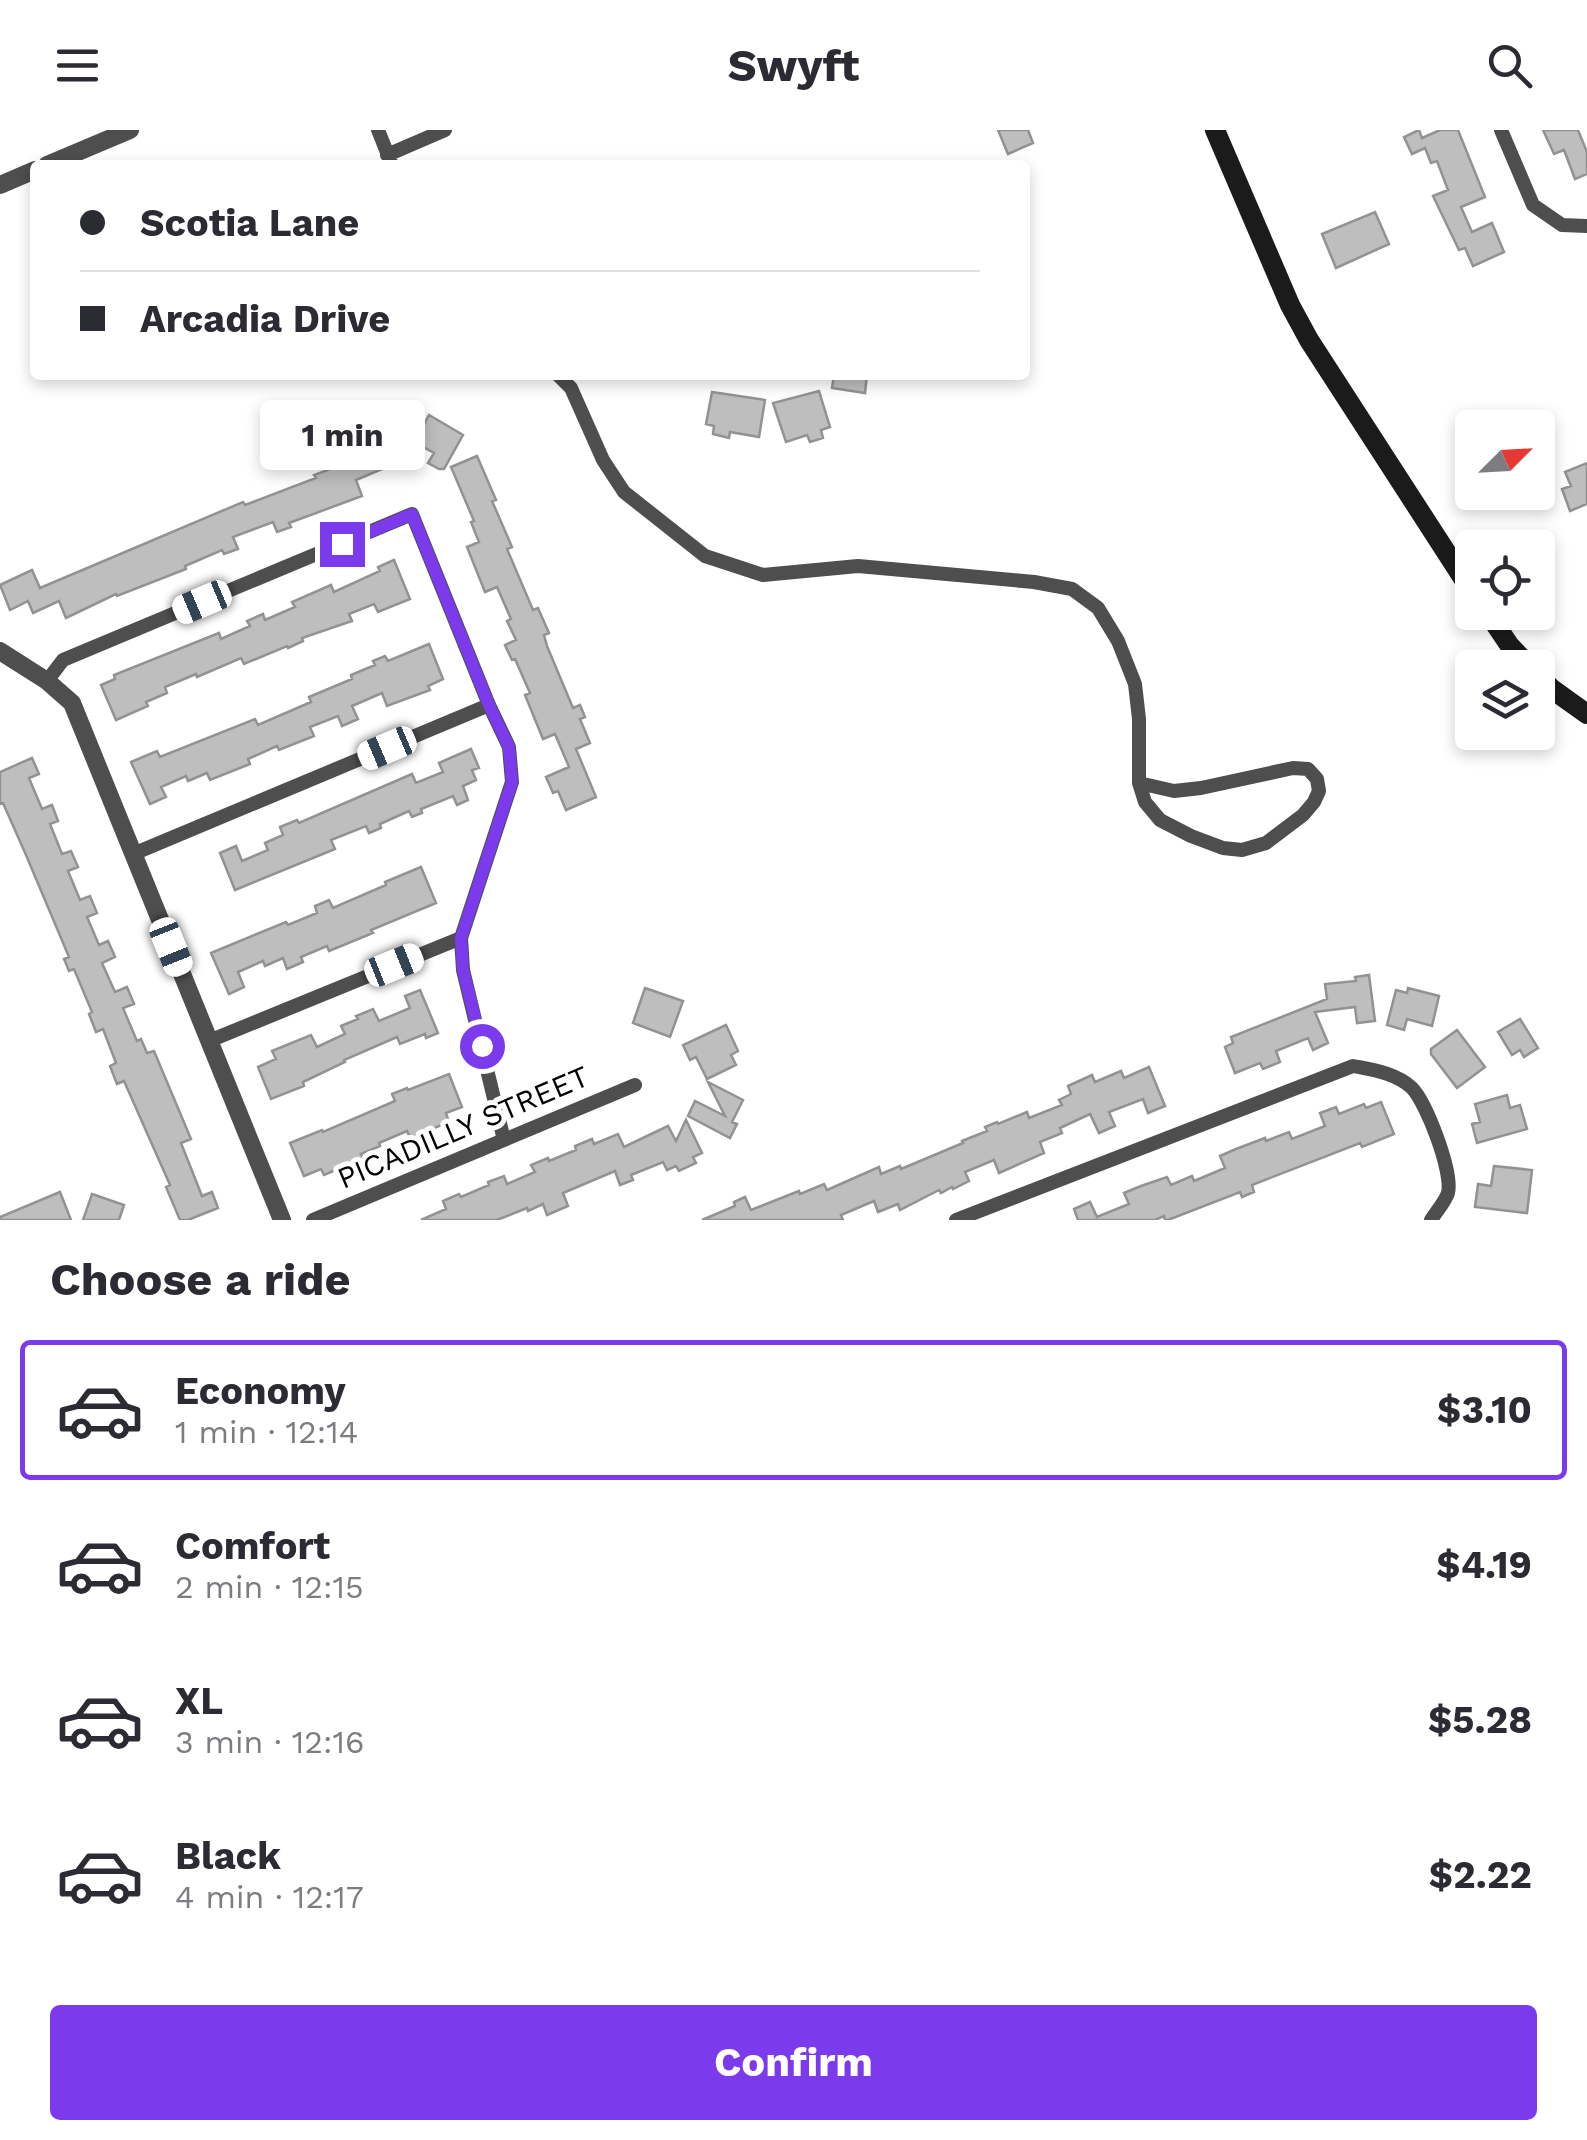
<!DOCTYPE html>
<meta charset="utf-8">
<style>
body{margin:0;font-family:"Work Sans",sans-serif;background:#f2f2f3;color:#2b2b33;height:100vh;display:flex;flex-direction:column;font-size:38px;white-space:nowrap}
*{box-sizing:border-box;margin:0}
p{font-size:32px;color:#7c7c81}
.icon{flex:none;width:55px;height:55px;fill:none;stroke:currentColor;stroke-width:2;stroke-linecap:round;stroke-linejoin:round}
.map{position:relative;height:1090px;overflow:hidden}
.sheet{display:flex;flex-direction:column;background:#fff;flex:1}
.sheet>*{flex:none}
.hud{position:absolute;left:30px;top:30px;width:1000px;height:220px;border-radius:10px;box-shadow:0 5px 15px #0003;display:grid;align-content:center;height:220px;padding:0 50px;background:#fff}
.needle{width:65px;rotate:66deg}
.buttons{position:absolute;left:1455px;top:280px;display:grid;gap:20px}
.buttons a{display:grid;place-items:center;width:100px;height:100px;border-radius:10px;background:#fff;box-shadow:0 5px 15px #0003;font-size:50px}
.end{position:absolute;width:45px;height:45px;margin:-22px;border:12px solid #7c3aed;background:#fff;box-shadow:0 0 0 5px #fff}
.from{border-radius:50%}
.bubble{position:absolute;height:70px;border-radius:10px;background:#fff;box-shadow:0 5px 15px #0003;font-size:32px;font-weight:700;line-height:70px;text-align:center}
.car{position:absolute;width:30px;height:60px;margin:-30px -15px;border-radius:12px;box-shadow:0 0 8px 2px #0007;background:linear-gradient(#fff 24%,#345 0 40%,#fff 0 76%,#345 0 86%,#fff 0)}
.hud b{display:flex;align-items:center;gap:35px;height:95px;font-size:38px}
.hud b+b{border-top:2px solid #e1e1e2}
.hud i{width:25px;height:25px;background:#2b2b33}
ul{padding:0;list-style:none}
li{display:flex;align-items:center;gap:30px;height:140px;margin:0 20px 15px;padding:0 30px;border:5px solid transparent;border-radius:10px}
li div{flex:1}
li b{display:block;font-size:38px}
li em{font-style:normal;font-weight:700}
li.current{border-color:#7c3aed}
li>.icon{width:90px;height:90px;stroke-width:1.5}
h2{padding:0 50px;font-size:45px;line-height:120px}
.cta{display:flex;gap:20px;margin-top:auto;padding:20px 50px}
.cta a{flex:1;height:115px;border-radius:10px;background:#7c3aed;color:#fff;font-size:40px;font-weight:700;line-height:115px;text-align:center}
header{display:flex;justify-content:space-between;align-items:center;height:130px;padding:0 50px;background:#fff;font-size:45px;font-weight:700}
.map>svg:first-child{display:block}
.building{fill:#bebebe;stroke:#929292;stroke-width:2.5}
.lines{fill:none;stroke-linecap:round;stroke-linejoin:round}
.minor{stroke:#4e4e4e;stroke-width:14}
.tertiary{stroke:#4e4e4e;stroke-width:18}
.secondary{stroke:#1b1b1b;stroke-width:20}
.route{stroke:#7c3aed;stroke-width:12}
.labels{text-anchor:middle;dominant-baseline:central;stroke-width:10;stroke-linejoin:round;paint-order:stroke}
.street-label{font-size:30px;fill:#000;stroke:#fff}
</style>
<header><svg class="icon" aria-label="menu" viewBox="0 0 24 24"><path d="M4 6h16M4 12h16M4 18h16"/></svg>Swyft<svg class="icon" aria-label="search" viewBox="0 0 24 24"><circle cx="10" cy="10" r="6"/><path d="M15 15l6 6"/></svg></header>
<div class="map">
<svg width="1587" height="1090" viewBox="0 0 1587 1090">
<rect width="100%" height="100%" fill="#fff"/>
<!-- building -->
<path class="building" d="M998 0H1028L1033 13 1008 24Z
M1419 0 1422 8 1440 0H1458L1485 67 1461 77 1472 102 1492 93 1504 122 1473 136 1465 118 1459 120 1433 66 1448 60 1437 31 1431 33 1425 18 1412 24 1404 7Z
M1543 0H1578L1587 22V44L1575 49 1564 20 1554 24Z
M1375 82 1389 114 1336 138 1322 104Z
M834 245H867L865 263 832 258Z
M819 261 830 297 821 300 823 308 810 312 807 305 786 312 773 273Z
M712 262 765 270 759 307 730 302 729 308 713 304 714 296 706 294Z
M429 285 463 305 444 339H439L428 333 434 323 414 312Z
M392 288 404 315 383 323 389 336 356 350 362 366 289 393 291 397 277 402 273 392 233 407 238 419 224 424 222 420 185 436 186 439 117 466 116 464 66 488 59 471 33 483 28 471 10 480 0 455 32 440 40 458 243 372 245 375 316 348 314 345 365 326 355 303Z
M477 326 496 370 492 371 512 417 507 419 533 480 538 478 549 503 544 505 547 516 573 578 580 575 585 587 580 589 590 613 576 619 596 667 566 680 558 661 553 663 546 647 569 637 555 604 543 609 525 565 530 563 515 529 512 530 505 515 516 510 507 491 511 489 497 457 485 462 467 417 479 412 471 392 474 391 451 337Z
M1587 333V374L1570 381 1562 359 1571 356 1565 342Z
M394 430 410 469 378 482 374 474 349 484 352 491 302 508 303 511 288 518 287 516 244 534 241 528 197 547 196 544 165 557 167 563 146 572 148 576 116 590 101 555 115 549 114 545 219 503 221 509 250 496 247 491 263 484 265 490 295 477 292 472 331 455 334 462 380 441 378 437Z
M429 514 443 549 428 556 430 560 387 576 382 563 352 576 358 589 342 596 338 586 310 597 314 606 279 620 277 616 248 629 250 634 210 650 207 643 188 651 186 646 161 657 166 667 150 674 131 632 157 621 160 627 255 589 258 595 311 572 309 567 352 549 351 545 375 535 373 531 385 526 388 531Z
M471 619 479 638 472 640 476 650 463 656 468 670 457 675 453 666 421 679 422 683 412 687 409 681 380 694 381 698 369 703 366 696 331 710 335 719 235 760 220 723 236 716 242 731 268 720 265 713 283 705 280 697 297 690 299 693 412 644 416 653 443 642 439 633Z
M32 628 39 644 29 648 42 679 52 675 58 691 50 694 62 724 71 721 78 737 68 741 80 770 90 766 97 783 87 787 99 815 108 811 115 827 102 833 115 862 127 857 134 874 123 878 137 911 141 909 147 923 154 921 191 1009 181 1013 202 1066 212 1062 218 1078 188 1090H180L166 1057 170 1055 124 951 117 954 110 936 116 933 103 899 96 902 89 884 92 882 74 839 69 841 64 829 69 827 26 725 3 673 0 674V642Z
M421 737 436 773 371 800 373 803 329 821 327 816 301 827 303 832 287 839 283 828 265 836 263 831 238 842 244 857 229 864 211 823 286 792 288 795 317 783 315 776 329 770 333 778 386 755 385 752Z
M1369 845 1375 891 1357 893 1355 877 1315 882 1328 913 1313 920 1308 908 1276 921 1280 932 1263 939 1260 933 1235 943 1225 917 1233 913 1231 907 1327 869 1325 854 1356 851 1355 847Z
M645 858 683 871 670 907 633 893Z
M1408 858 1439 866 1432 896 1407 889 1404 900 1387 895 1396 860 1407 863Z
M420 860 438 903 426 908 425 904 400 914 397 907 344 930 345 932 303 952 304 956 271 969 258 937 276 929 272 921 311 905 317 917 345 904 341 896 358 889 356 886 373 879 379 891 410 878 405 866Z
M1520 889 1538 918 1524 927 1520 920 1512 925 1498 902Z
M726 895 738 921 731 925 736 935 707 949 696 927 690 930 683 915Z
M1457 900 1485 937 1457 958 1431 924V919Z
M1149 937 1165 976 1148 983 1143 969 1109 982 1115 996 1099 1003 1090 984 1060 998 1062 1003 1040 1012 1044 1023 999 1043 994 1030 965 1042 969 1051 953 1059 952 1057 941 1063 939 1060 900 1080 898 1074 878 1082 874 1071 841 1085 843 1090H702L735 1076 734 1072 745 1067 751 1080 799 1061 800 1064 824 1054 827 1060 879 1037 881 1044 900 1036 901 1039 963 1013 962 1011 987 1001 985 997 997 992 998 994 1027 982 1029 988 1062 975 1059 970 1071 964 1068 956 1092 945 1095 952 1121 941 1124 948Z
M449 944 462 977 446 983 449 992 410 1008 407 1001 379 1013 380 1016 361 1024 363 1028 338 1039 324 1045 321 1039 304 1046 290 1013 322 1000 323 1002 395 971 392 964 407 958 408 960Z
M708 952 743 970 732 992 737 994 730 1008 688 986 695 971 725 986Z
M1507 965 1510 978 1520 975 1527 999 1477 1013 1472 994 1480 992 1475 974Z
M1381 972 1394 1004 1362 1017 1360 1013 1252 1055 1254 1062 1242 1067 1240 1062 1168 1090H1165L1164 1086 1155 1090H1078L1074 1079 1090 1072 1097 1087 1129 1074 1124 1063 1141 1056 1167 1047 1171 1055 1192 1046 1194 1051 1225 1038 1220 1026 1236 1019 1265 1008 1266 1011 1289 1002 1292 1009 1325 996 1320 983 1336 977 1339 984 1364 974 1366 978Z
M686 990 702 1023 693 1027 696 1033 679 1041 676 1036 667 1040 663 1032 631 1045 633 1050 620 1055 615 1041 563 1063 568 1076 547 1085 543 1074 528 1081 527 1078 497 1090H421L446 1079 443 1071 459 1064 461 1067 489 1055 488 1052 504 1046 507 1054 535 1042 531 1035 548 1028 549 1031 576 1020 575 1016 592 1009 594 1014 618 1004 624 1017 668 996 676 1011Z
M1494 1036 1532 1040 1527 1083 1475 1077 1478 1054 1491 1056Z
M60 1062 71 1090H0V1087Z
M92 1064 124 1075 119 1090H83Z"/>
<g class="lines">
<!-- minor -->
<path class="minor" d="M378 0 392 35
M1501 0 1533 75 1562 95 1587 96
M387 25 445 0
M558 245 571 258 603 330 624 362 705 426 763 445 858 436 1034 452 1072 459 1098 478 1118 511 1135 554 1139 589V653L1145 672 1160 690 1191 706 1223 718 1242 720 1266 713 1303 685 1314 672 1319 661 1317 649 1308 639 1293 638 1201 658 1174 661 1139 653
M47 551 63 530 412 384 489 575 509 617 512 652 461 808 463 840 504 1010
M133 724 489 575
M209 911 461 808
M313 1090 635 955
M956 1090 1353 936C1373 940 1396 943 1412 958 1427 974 1453 1042 1448 1063 1445 1072 1436 1082 1431 1090"/>
<!-- tertiary -->
<path class="tertiary" d="M47 35 130 0
M0 55 35 40
M0 521 47 551 72 573 282 1090"/>
<!-- secondary -->
<path class="secondary" d="M1215 0 1290 175 1309 210 1472 462
M1487 482 1510 516 1531 538
M1538 545 1552 559 1587 584"/>
</g>
<g class="lines">
<!-- route -->
<path class="route" d="M342 414 412 384 489 575 509 617 512 652 461 808 463 840 482 916"/>
</g>
<g class="labels">
<!-- street labels -->
<g class="street-label">
<text transform="translate(463 997) rotate(-23)">PICADILLY STREET</text>
</g>
</g>
</svg>
<div class="buttons">
<a><svg class="needle" viewBox="-14 -14 28 28"><path d="M0-13l5 13h-10z" fill="#e53935"/><path d="M0 13l5-13h-10z" fill="#7c7c81"/></svg></a>
<a><svg class="icon" aria-label="locate" viewBox="0 0 24 24"><circle cx="12" cy="12" r="6"/><path d="M12 2v4M12 18v4M2 12h4M18 12h4"/></svg></a>
<a><svg class="icon" aria-label="layers" viewBox="0 0 24 24"><path d="M12 4l9 5-9 5-9-5zM3 14l9 5 9-5"/></svg></a>
</div>
<i class="end from" style="left:482px;top:916px"></i>
<i class="end" style="left:342px;top:414px"></i>
<div class="bubble" style="left:260px;top:270px;width:165px">1 min</div>
<i class="car" style="left:202px;top:472px;rotate:247deg"></i>
<i class="car" style="left:387px;top:618px;rotate:247deg"></i>
<i class="car" style="left:171px;top:817px;rotate:158deg"></i>
<i class="car" style="left:394px;top:835px;rotate:68deg"></i>
<div class="hud">
<b><i class="from"></i>Scotia Lane</b>
<b><i></i>Arcadia Drive</b>
</div>
</div>
<section class="sheet">
<h2>Choose a ride</h2>
<ul>
<li class="current"><svg class="icon" aria-label="car" viewBox="0 0 24 24"><path d="M5 17H2v-5l4-1 3-4h7l3 4 3 1v5h-3M9 17h6M6 11h13"/><circle cx="7" cy="17" r="2"/><circle cx="17" cy="17" r="2"/></svg><div><b>Economy</b><p>1 min · 12:14</p></div><em>$3.10</em></li>
<li><svg class="icon" aria-label="car" viewBox="0 0 24 24"><path d="M5 17H2v-5l4-1 3-4h7l3 4 3 1v5h-3M9 17h6M6 11h13"/><circle cx="7" cy="17" r="2"/><circle cx="17" cy="17" r="2"/></svg><div><b>Comfort</b><p>2 min · 12:15</p></div><em>$4.19</em></li>
<li><svg class="icon" aria-label="car" viewBox="0 0 24 24"><path d="M5 17H2v-5l4-1 3-4h7l3 4 3 1v5h-3M9 17h6M6 11h13"/><circle cx="7" cy="17" r="2"/><circle cx="17" cy="17" r="2"/></svg><div><b>XL</b><p>3 min · 12:16</p></div><em>$5.28</em></li>
<li><svg class="icon" aria-label="car" viewBox="0 0 24 24"><path d="M5 17H2v-5l4-1 3-4h7l3 4 3 1v5h-3M9 17h6M6 11h13"/><circle cx="7" cy="17" r="2"/><circle cx="17" cy="17" r="2"/></svg><div><b>Black</b><p>4 min · 12:17</p></div><em>$2.22</em></li>
</ul>
<div class="cta"><a>Confirm</a></div>
</section>
